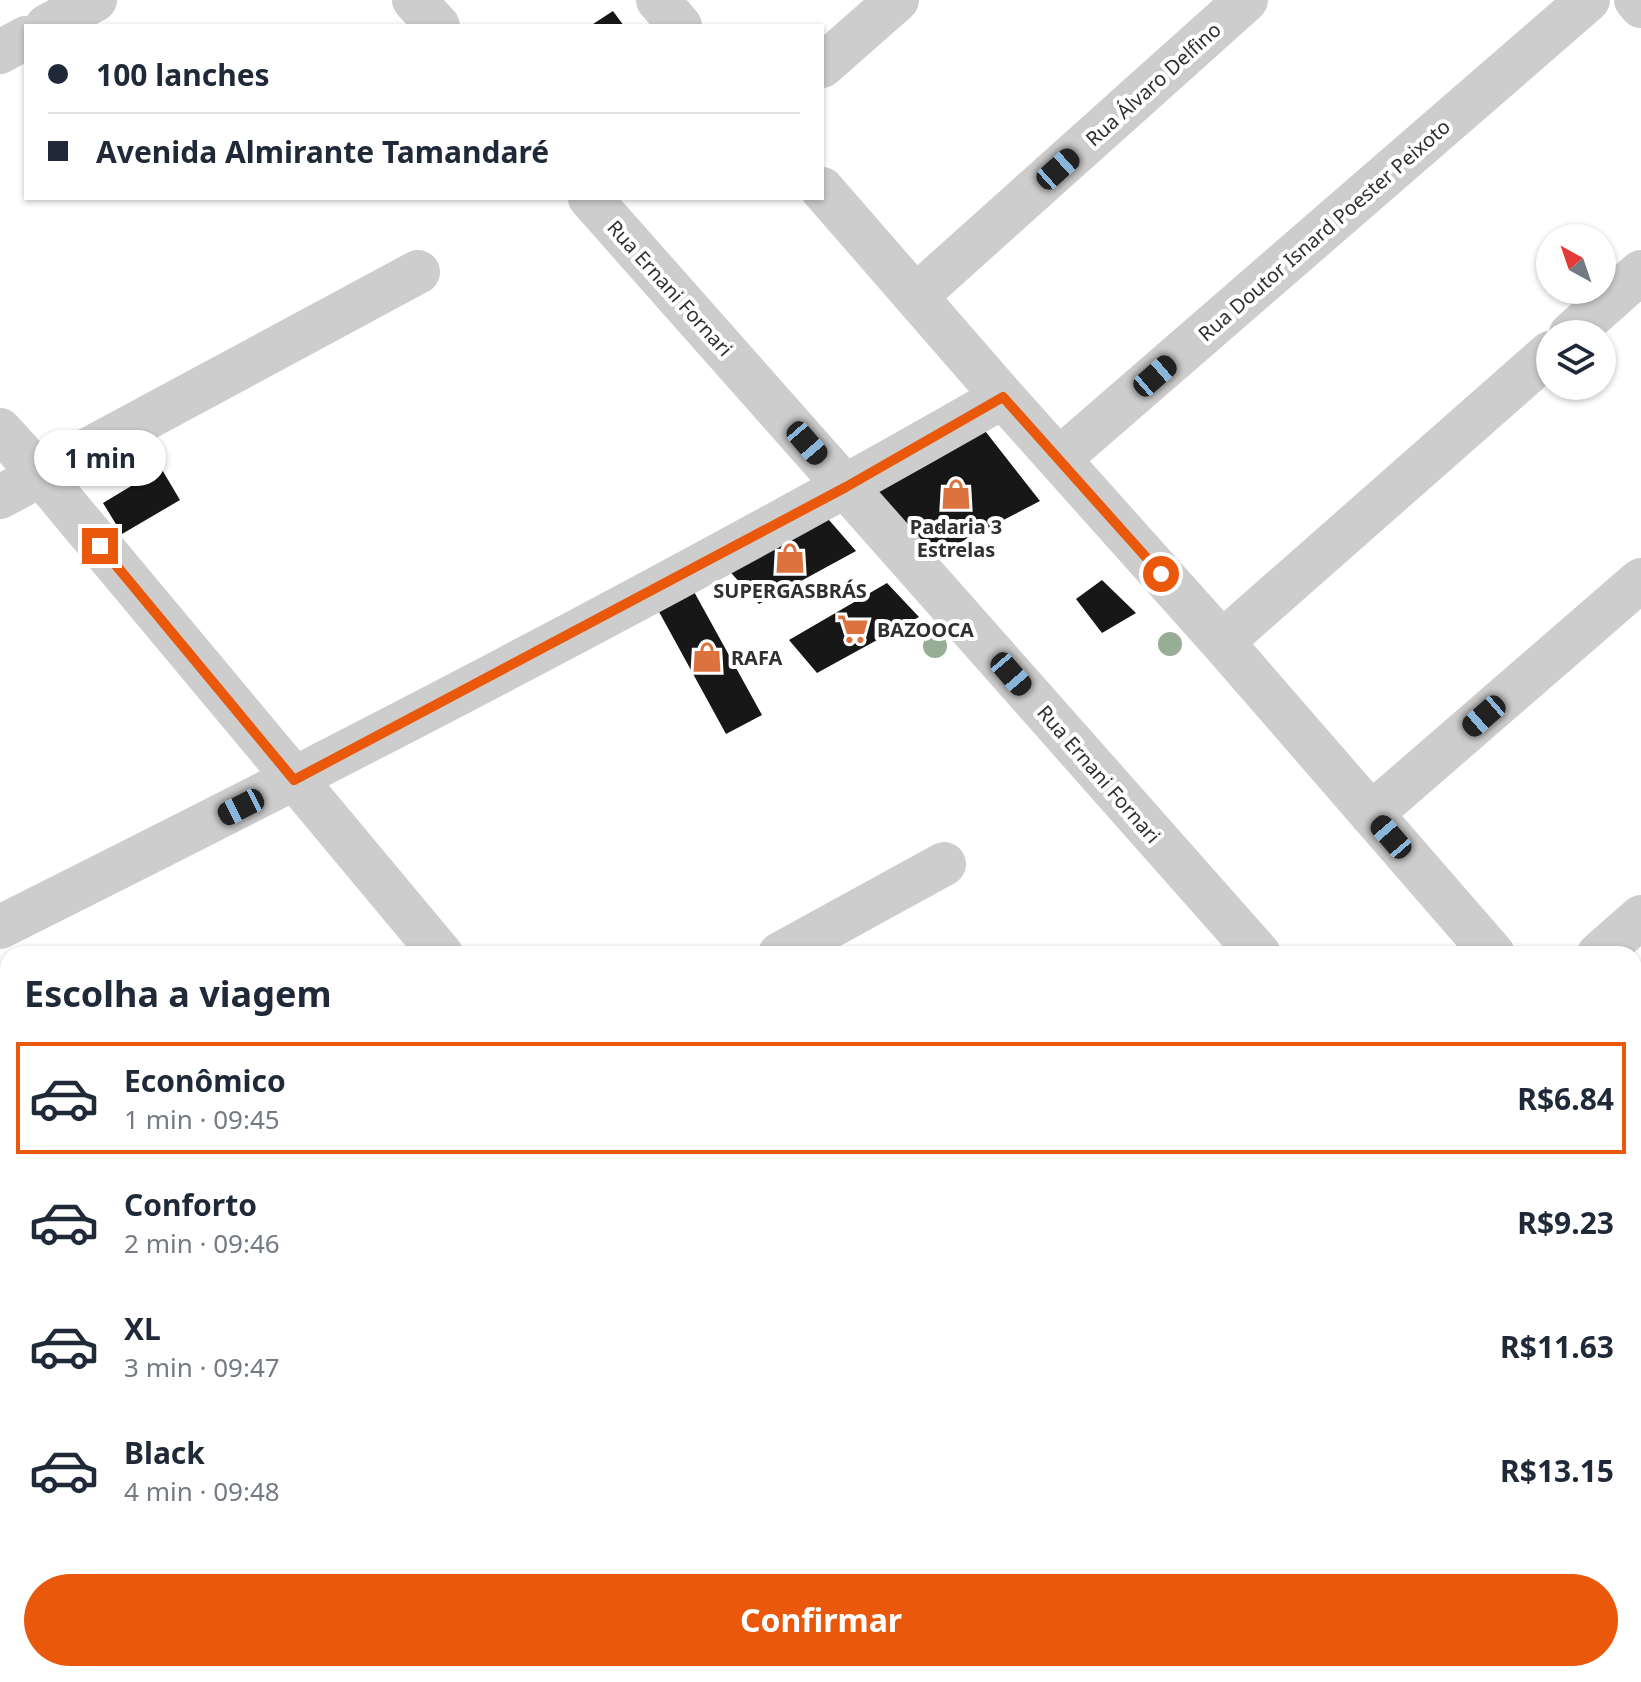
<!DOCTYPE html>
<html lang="pt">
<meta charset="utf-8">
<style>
body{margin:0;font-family:"Noto Sans",sans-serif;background:#f2f2f3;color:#1f2937;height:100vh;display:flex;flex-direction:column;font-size:30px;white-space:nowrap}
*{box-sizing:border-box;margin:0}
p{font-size:26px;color:#747a83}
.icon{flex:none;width:44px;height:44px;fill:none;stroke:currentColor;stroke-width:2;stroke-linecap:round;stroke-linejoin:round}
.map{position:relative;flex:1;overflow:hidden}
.details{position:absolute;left:0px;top:946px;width:1642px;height:736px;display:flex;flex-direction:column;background:#fff;border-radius:24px 24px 0 0;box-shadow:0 2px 6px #0004}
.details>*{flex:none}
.guide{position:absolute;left:24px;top:24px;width:800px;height:176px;border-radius:0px;box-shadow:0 2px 6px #0004;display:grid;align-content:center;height:176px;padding:0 24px;background:#fff}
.needle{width:52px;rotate:320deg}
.buttons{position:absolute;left:1536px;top:224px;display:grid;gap:16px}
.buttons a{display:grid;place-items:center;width:80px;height:80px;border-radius:50%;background:#fff;box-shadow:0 2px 6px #0004;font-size:40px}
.end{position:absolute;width:36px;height:36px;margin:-18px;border:10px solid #ea580c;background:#fff;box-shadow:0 0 0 4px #fff}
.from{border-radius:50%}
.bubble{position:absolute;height:56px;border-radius:28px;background:#fff;box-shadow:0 2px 6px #0004;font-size:26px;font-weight:700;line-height:56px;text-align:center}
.car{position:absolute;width:24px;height:48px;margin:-24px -12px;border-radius:10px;box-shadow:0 0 6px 2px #0007;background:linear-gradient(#222 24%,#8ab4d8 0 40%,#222 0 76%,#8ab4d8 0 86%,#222 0)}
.guide b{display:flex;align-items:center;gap:28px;height:76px;font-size:30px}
.guide b+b{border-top:2px solid #e0e1e3}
.guide i{width:20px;height:20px;background:#1f2937}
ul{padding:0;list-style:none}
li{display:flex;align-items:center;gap:24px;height:112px;margin:0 16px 12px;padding:0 8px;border:4px solid transparent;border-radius:0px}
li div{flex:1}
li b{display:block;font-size:30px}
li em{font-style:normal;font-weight:700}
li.selected{border-color:#ea580c}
li>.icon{width:72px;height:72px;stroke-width:1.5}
h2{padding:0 24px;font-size:36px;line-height:96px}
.action{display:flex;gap:16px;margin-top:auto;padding:16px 24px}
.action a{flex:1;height:92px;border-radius:48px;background:#ea580c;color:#fff;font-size:32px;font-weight:700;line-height:92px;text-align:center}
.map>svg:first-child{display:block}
.building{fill:#171717}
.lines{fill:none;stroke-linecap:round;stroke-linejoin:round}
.minor{stroke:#cdcdcd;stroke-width:44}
.tree{fill:#97ad95}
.route{stroke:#ea580c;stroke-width:10}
.labels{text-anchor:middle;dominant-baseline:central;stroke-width:8;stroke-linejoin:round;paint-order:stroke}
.street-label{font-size:20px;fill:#303030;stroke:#fff}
.poi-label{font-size:20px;font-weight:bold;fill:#303030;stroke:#fff}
</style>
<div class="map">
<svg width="1641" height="1682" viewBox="0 0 1641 1682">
<rect width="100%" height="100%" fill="#fff"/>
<!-- building -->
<path class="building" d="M613 11 624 26H590Z
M982 427 1040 501 934 556 870 488Z
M161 468 180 500 122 534 103 503Z
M822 512 856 551 759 604 724 565Z
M687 579 762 715 726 734 652 599Z
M1102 580 1136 613 1102 633 1076 599Z
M887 583 919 617 817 673 789 640Z"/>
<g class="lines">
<!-- minor -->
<path class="minor" d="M414 0 438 26
M658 0 680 26
M1636 0 1641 6
M47 26 95 0
M0 52 26 38
M822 66 897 0
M822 189 1003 397 1222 642 1493 954
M590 198 1259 954
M916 296 1246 0
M1571 334 1641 272
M0 430 42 476 441 954
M1059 459 1588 0
M0 497 418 272
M1222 642 1550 353
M1371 814 1641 580
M0 927C338 758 675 585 1003 397
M780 954 944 864
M1599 954 1641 917
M1634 1114 1641 1122
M0 1359 8 1355
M1634 1384 1641 1392
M223 1682 238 1674
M1059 1682 1074 1674"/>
</g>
<!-- trees -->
<g class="tree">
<circle cx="1170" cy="644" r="12"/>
<circle cx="935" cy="646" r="12"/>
</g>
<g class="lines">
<!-- route -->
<path class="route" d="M100 546 294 780 846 487 1003 397 1161 574"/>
</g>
<!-- icons -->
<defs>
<symbol id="shop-bare" viewBox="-9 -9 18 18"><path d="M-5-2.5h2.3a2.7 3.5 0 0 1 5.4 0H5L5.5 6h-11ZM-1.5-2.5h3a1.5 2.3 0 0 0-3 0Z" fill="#dc723d" stroke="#fff" stroke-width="2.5" paint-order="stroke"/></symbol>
<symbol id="supermarket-bare" viewBox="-9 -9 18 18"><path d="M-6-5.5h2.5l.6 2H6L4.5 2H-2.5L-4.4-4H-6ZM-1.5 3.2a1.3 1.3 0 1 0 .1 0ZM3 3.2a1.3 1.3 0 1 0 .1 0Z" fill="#dc723d" stroke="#fff" stroke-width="2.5" paint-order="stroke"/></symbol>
</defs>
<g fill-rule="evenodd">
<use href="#shop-bare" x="934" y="472" width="44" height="44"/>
<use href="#shop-bare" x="768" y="536" width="44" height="44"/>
<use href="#supermarket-bare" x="831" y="607" width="44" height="44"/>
<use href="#shop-bare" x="685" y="635" width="44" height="44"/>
</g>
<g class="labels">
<!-- street labels -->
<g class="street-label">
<text transform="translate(1153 84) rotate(-42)">Rua Álvaro Delfino</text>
<text transform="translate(1324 230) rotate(-41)">Rua Doutor Isnard Poester Peixoto</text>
<text transform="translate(670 288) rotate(48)">Rua Ernani Fornari</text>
<text transform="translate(1099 774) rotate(49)">Rua Ernani Fornari</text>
</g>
<!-- poi labels -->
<g class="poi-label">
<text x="956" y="526">Padaria 3<tspan x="956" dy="23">Estrelas</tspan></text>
<text x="790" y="590">SUPERGASBRÁS</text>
<text x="877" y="629" text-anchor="start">BAZOOCA</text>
<text x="731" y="657" text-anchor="start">RAFA</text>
</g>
</g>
</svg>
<div class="buttons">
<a><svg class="needle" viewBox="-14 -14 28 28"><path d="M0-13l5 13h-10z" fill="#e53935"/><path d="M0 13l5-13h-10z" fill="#747a83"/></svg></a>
<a><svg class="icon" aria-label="layers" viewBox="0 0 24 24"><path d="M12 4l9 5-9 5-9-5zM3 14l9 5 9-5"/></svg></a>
</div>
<i class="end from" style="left:1161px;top:574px"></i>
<i class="end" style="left:100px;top:546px"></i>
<div class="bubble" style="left:34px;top:430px;width:132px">1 min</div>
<i class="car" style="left:1058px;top:169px;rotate:48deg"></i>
<i class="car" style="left:1155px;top:376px;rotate:49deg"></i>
<i class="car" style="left:807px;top:443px;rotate:139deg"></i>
<i class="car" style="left:1011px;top:674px;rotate:139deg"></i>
<i class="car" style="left:1484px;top:716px;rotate:229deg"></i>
<i class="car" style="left:241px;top:807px;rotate:243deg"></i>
<i class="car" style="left:1391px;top:837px;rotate:319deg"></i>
<div class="guide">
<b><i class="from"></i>100 lanches</b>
<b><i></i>Avenida Almirante Tamandaré</b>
</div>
<section class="details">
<h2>Escolha a viagem</h2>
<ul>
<li class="selected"><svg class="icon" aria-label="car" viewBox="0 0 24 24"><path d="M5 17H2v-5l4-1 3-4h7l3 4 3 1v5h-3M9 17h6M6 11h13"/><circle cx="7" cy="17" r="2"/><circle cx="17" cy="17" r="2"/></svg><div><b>Econômico</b><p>1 min · 09:45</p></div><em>R$6.84</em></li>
<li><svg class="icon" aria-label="car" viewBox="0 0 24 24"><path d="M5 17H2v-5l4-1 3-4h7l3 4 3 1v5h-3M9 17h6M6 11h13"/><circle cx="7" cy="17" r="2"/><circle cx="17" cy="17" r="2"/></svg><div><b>Conforto</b><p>2 min · 09:46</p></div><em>R$9.23</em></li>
<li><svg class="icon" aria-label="car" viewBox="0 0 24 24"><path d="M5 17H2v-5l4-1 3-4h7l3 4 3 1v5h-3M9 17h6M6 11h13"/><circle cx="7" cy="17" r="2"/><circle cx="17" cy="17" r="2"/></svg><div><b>XL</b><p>3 min · 09:47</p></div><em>R$11.63</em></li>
<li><svg class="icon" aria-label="car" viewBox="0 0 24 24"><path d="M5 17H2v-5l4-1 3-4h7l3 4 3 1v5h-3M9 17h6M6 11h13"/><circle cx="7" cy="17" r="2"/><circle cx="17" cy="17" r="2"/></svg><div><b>Black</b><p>4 min · 09:48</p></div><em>R$13.15</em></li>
</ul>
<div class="action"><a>Confirmar</a></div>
</section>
</div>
